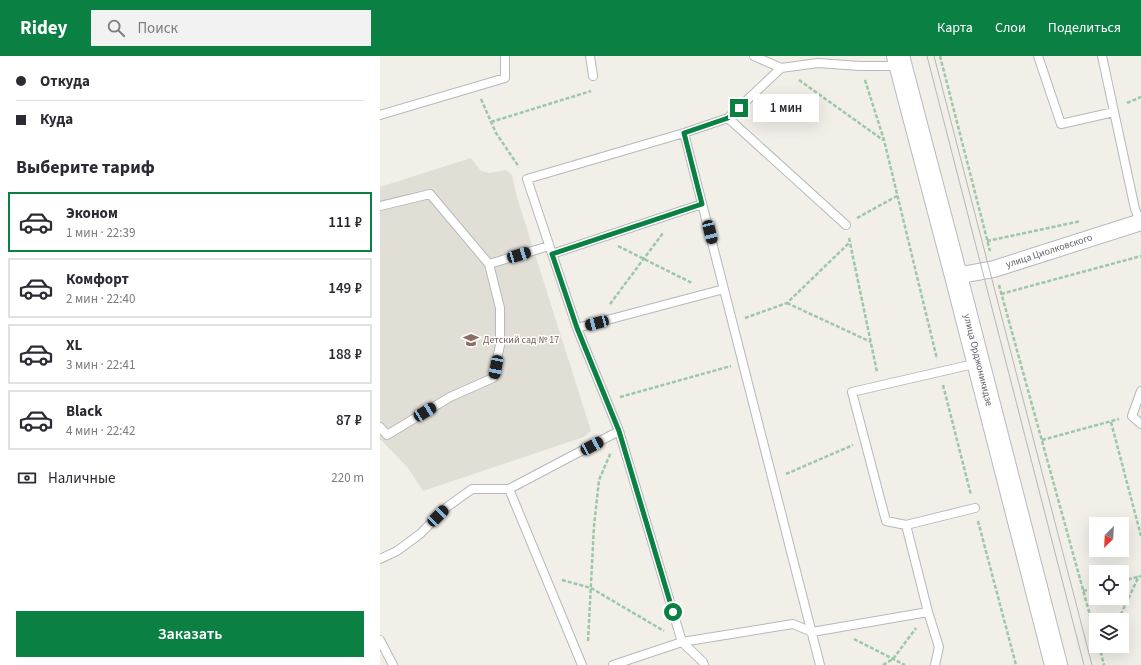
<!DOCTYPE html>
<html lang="ru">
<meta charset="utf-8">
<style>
body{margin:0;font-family:"Source Sans 3",sans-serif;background:#f2f2f3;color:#2b2b33;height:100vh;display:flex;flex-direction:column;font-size:15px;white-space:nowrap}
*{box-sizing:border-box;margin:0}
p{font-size:13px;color:#7c7c81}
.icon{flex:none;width:22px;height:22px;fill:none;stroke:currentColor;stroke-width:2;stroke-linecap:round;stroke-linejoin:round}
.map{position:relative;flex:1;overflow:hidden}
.details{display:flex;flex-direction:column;background:#fff;width:380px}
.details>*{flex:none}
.banner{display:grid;align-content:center;height:88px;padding:0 16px;background:#fff}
.needle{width:26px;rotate:204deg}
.tools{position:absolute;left:709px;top:461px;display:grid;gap:8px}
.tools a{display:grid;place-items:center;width:40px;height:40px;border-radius:0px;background:#fff;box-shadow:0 4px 16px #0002;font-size:20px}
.end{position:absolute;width:18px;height:18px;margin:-9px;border:5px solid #0b8043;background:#fff;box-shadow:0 0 0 2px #fff}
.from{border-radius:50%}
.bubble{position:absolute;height:28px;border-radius:0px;background:#fff;box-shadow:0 4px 16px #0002;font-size:13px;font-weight:600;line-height:28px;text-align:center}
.car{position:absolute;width:12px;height:24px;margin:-12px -6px;border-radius:5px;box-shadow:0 0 3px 1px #0007;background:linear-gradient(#222 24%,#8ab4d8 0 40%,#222 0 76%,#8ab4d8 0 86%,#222 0)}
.banner b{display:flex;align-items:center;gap:14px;height:38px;font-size:15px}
.banner b+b{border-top:1px solid #e1e1e2}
.banner i{width:10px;height:10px;background:#2b2b33}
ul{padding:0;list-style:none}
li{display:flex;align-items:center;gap:12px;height:60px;margin:0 8px 6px;padding:0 8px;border:2px solid #e1e1e2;border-radius:0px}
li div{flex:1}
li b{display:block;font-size:15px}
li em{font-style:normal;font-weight:600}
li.selected{border-color:#0b8043}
li>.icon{width:36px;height:36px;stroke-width:1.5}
h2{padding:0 16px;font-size:18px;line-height:48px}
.pay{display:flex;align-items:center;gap:10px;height:44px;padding:0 16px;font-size:15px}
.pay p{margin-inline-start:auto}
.action{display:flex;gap:8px;margin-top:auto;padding:8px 16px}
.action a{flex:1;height:46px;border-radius:0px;background:#0b8043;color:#fff;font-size:16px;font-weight:600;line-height:46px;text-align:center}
header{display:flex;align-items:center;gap:24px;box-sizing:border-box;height:56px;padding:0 20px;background:#0b8043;color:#fff}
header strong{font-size:19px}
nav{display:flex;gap:22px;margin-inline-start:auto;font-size:14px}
.search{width:280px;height:36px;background:#f2f2f3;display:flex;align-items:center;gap:10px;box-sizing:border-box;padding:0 14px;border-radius:0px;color:#7c7c81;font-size:15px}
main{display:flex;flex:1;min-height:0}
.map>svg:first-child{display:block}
.education{fill:#e1ded6}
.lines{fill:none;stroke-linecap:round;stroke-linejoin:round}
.lane-casing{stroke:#b5b8bc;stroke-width:10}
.street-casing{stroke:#b5b8bc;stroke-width:18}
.secondary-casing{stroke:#b6babf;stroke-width:24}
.path{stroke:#9cc7a9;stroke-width:2.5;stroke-dasharray:4 2;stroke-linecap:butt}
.lane{stroke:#fff;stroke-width:8}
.street{stroke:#fff;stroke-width:16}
.secondary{stroke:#fff;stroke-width:22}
.tram{stroke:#b6b7b8;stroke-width:1}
.route{stroke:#0b8043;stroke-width:5}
.labels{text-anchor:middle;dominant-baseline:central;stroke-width:3;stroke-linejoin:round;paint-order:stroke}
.street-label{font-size:10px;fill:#5f6368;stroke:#fff}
.education-label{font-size:10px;fill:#785e54;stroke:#fff;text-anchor:start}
</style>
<header>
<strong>Ridey</strong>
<div class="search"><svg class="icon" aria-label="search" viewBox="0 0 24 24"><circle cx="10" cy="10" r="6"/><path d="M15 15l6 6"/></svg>Поиск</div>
<nav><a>Карта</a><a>Слои</a><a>Поделиться</a></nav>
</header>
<main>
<section class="details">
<div class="banner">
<b><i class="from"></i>Откуда</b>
<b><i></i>Куда</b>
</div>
<h2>Выберите тариф</h2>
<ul>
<li class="selected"><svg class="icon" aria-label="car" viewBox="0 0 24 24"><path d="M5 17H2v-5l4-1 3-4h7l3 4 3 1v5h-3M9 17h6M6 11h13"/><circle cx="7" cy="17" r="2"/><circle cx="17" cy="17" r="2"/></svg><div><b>Эконом</b><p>1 мин · 22:39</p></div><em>111 ₽</em></li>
<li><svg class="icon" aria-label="car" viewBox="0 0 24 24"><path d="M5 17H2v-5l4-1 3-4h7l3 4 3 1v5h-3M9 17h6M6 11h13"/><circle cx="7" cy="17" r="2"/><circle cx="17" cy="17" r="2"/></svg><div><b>Комфорт</b><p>2 мин · 22:40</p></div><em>149 ₽</em></li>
<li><svg class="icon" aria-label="car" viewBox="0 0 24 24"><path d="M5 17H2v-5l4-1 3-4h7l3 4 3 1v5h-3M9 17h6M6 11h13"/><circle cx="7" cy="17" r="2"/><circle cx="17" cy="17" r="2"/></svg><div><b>XL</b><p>3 мин · 22:41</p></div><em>188 ₽</em></li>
<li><svg class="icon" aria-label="car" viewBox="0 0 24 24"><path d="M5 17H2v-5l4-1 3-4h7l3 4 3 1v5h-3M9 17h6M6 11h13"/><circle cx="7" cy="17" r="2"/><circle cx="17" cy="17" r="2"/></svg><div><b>Black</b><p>4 мин · 22:42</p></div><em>87 ₽</em></li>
</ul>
<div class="pay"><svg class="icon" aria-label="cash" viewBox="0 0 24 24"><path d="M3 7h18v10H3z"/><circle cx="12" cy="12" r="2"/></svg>Наличные<p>220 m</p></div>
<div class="action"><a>Заказать</a></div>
</section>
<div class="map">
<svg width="761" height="609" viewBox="0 0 761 609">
<rect width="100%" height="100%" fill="#f1efe8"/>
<!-- education -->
<path class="education" d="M91 102 101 115 109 117 126 114 132 119 136 138 211 375 204 381 43 435 28 412 0 383V131Z"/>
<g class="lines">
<defs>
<path id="lane" d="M210 0 213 20
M374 0 401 12 438 7 480 10H520
M658 0 681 68 734 56
M722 0 755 153 761 167
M0 59 125 22V0
M348 62 466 169
M304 77 440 609
M0 150 50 138 109 208 120 252V289L113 322 70 341 7 379 0 371
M172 198 322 148
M109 208 169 190
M197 272 344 233
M761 335 752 360 761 368
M526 469 595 452
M0 503 17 495 40 478 67 451 92 433H129
M0 584 13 609
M202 609 129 433 239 375
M233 609 302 586 413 568 432 576 548 556
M324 609 323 606 302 586 239 375 197 272 147 123 304 77 348 62 401 12
M555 609 559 591 548 556 526 469 506 465 472 336 598 307"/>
<path id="street" d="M576 220 614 213 761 166"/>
<path id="secondary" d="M518 0 576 220 676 609"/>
</defs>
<!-- lane casing -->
<use href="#lane" class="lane-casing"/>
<!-- street casing -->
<use href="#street" class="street-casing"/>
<!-- secondary casing -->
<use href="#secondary" class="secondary-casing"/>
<!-- path -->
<path class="path" d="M560 0 610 195
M419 24 503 84
M485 24 504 84 557 303
M101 43 116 77 139 111
M747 47 761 41
M111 66 211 35
M477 162 517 140
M469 182 497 316
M607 185 701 165
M238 190 312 227
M619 229 716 581
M621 238 761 200
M407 247 491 286
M230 248 283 177
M365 262 407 247 469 187
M563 329 591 439
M240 341 351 310
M731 366 761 480
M662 384 739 363
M406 418 473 389
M598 465 636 609
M182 524 211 532 284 575
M742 525 761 520
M703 535 716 532
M738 564 759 520
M474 583 525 609
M208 585 214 470 219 424 231 396
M719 590 724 609
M721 599 725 590
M503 609 513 603 536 572"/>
<!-- lane -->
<use href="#lane" class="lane"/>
<!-- street -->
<use href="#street" class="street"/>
<!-- secondary -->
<use href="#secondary" class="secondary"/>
<!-- tram -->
<path class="tram" d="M547 0 704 609
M554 0 712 609"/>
</g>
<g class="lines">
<!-- route -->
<path class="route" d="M293 556 239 375 197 272 172 198 322 148 304 77 348 62 359 52"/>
</g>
<!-- icons -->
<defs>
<symbol id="school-bare" viewBox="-9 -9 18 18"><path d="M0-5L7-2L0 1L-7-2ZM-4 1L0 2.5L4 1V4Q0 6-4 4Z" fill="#8d6e63" stroke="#fff" stroke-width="2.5" paint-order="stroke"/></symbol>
</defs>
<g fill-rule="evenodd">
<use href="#school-bare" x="80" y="273" width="22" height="22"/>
</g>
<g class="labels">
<!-- street labels -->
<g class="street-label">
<text transform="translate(669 195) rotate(-18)">улица Циолковского</text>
<text transform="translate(598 304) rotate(76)">улица Орджоникидзе</text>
</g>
<!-- education labels -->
<g class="education-label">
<text x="103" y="284">Детский сад № 17</text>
</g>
</g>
</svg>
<div class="tools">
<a><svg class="needle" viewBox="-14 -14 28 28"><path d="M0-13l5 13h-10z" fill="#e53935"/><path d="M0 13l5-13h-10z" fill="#7c7c81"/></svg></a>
<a><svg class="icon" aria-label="locate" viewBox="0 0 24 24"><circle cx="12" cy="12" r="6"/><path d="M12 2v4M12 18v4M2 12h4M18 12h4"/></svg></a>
<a><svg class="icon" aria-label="layers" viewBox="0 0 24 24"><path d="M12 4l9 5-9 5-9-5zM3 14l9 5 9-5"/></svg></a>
</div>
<i class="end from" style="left:293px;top:556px"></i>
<i class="end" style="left:359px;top:52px"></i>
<div class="bubble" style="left:373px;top:38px;width:66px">1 мин</div>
<i class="car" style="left:330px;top:176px;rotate:166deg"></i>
<i class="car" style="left:139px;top:199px;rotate:73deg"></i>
<i class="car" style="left:217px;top:267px;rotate:255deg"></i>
<i class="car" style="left:116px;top:311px;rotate:191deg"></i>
<i class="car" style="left:45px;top:356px;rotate:59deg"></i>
<i class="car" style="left:212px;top:390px;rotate:62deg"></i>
<i class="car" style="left:58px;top:460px;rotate:45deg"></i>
</div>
</main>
